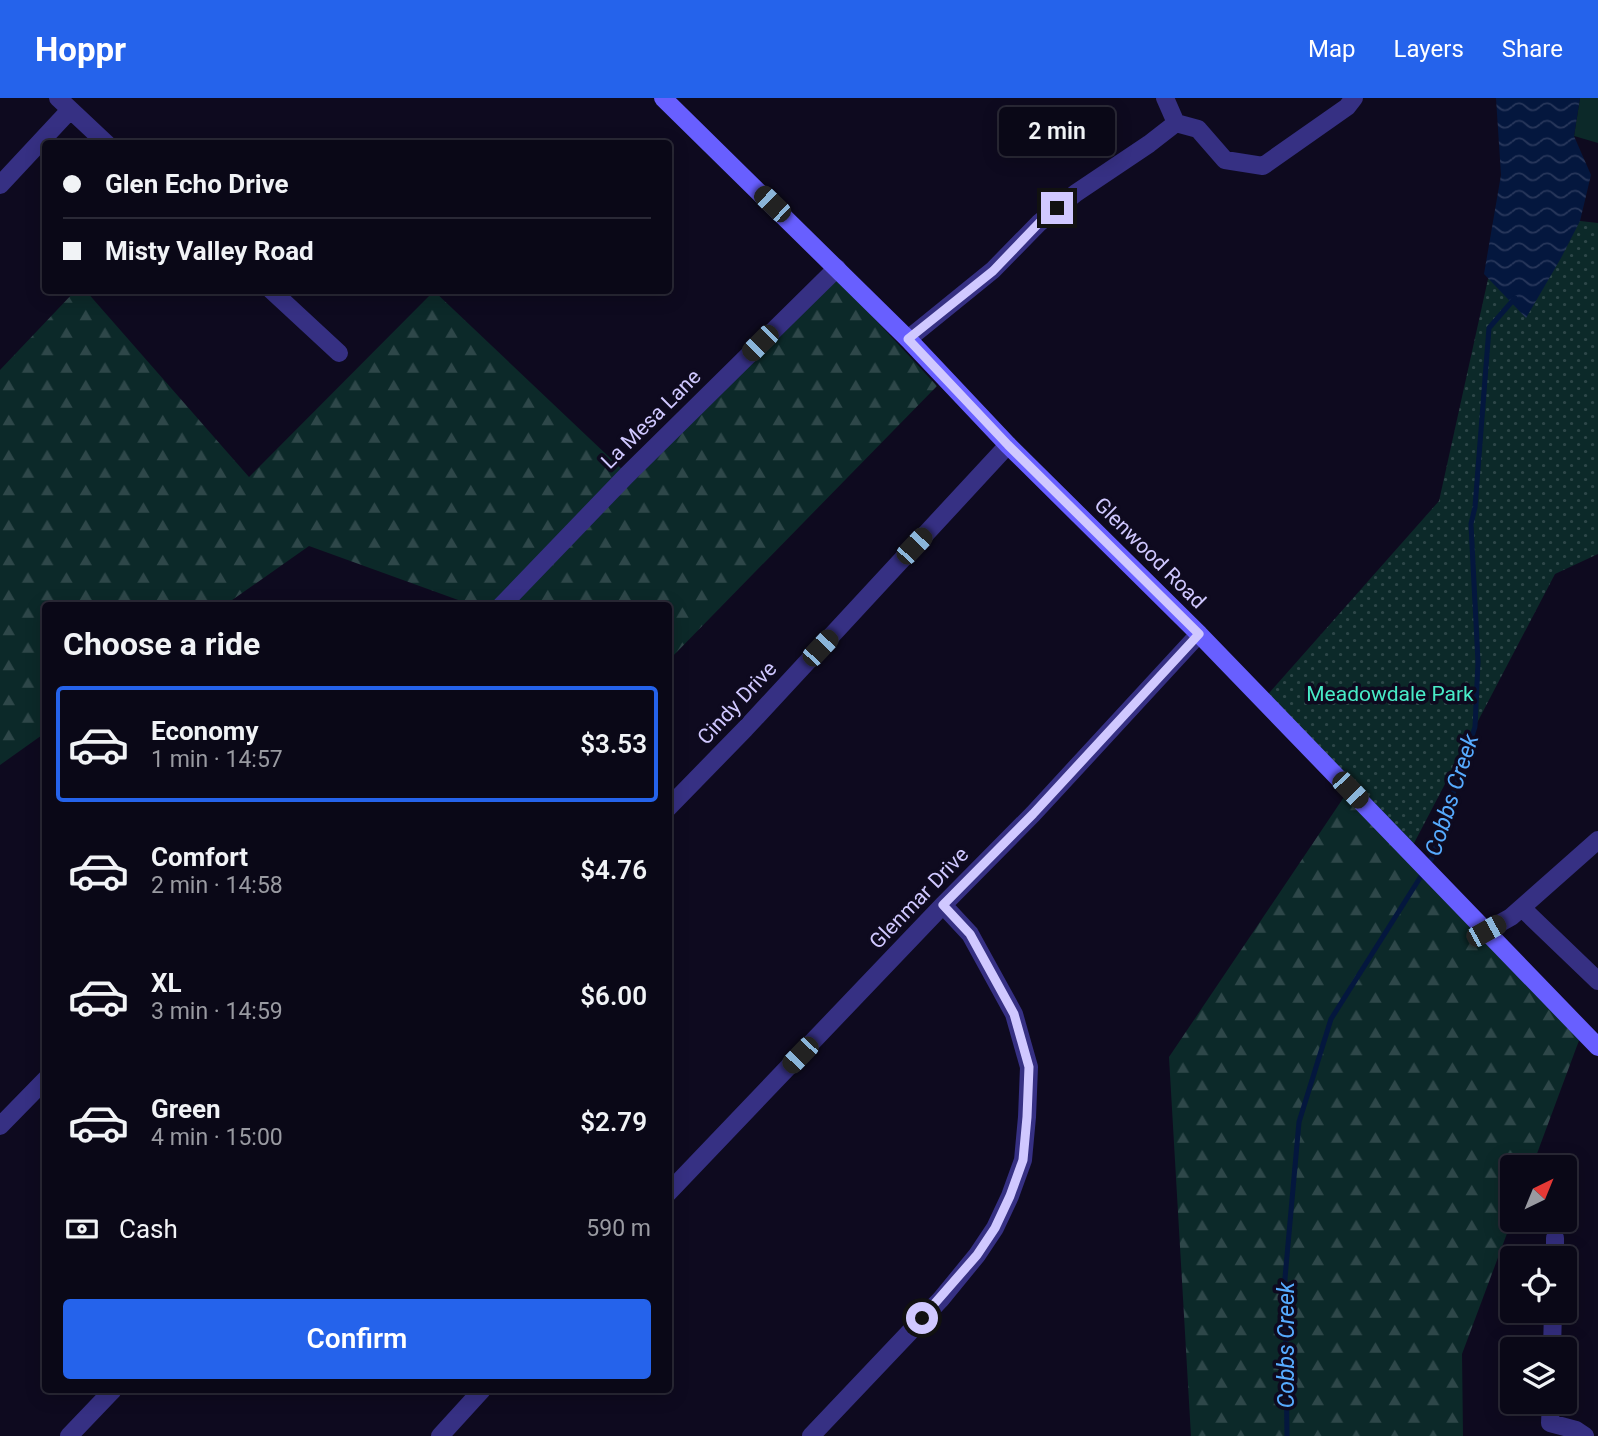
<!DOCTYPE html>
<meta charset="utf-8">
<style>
body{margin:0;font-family:Roboto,sans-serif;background:#181624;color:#f1f3f6;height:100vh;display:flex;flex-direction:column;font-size:26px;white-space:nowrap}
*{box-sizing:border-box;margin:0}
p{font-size:23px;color:#999aa1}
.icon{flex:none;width:38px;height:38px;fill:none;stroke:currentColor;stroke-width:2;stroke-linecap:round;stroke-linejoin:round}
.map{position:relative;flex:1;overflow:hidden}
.side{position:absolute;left:42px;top:504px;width:630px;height:791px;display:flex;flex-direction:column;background:#0a0817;border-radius:7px;box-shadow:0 4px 18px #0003,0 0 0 2px #2a2936}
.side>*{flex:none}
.top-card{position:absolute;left:42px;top:42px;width:630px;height:154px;border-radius:7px;box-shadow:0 4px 18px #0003,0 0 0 2px #2a2936;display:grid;align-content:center;height:154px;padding:0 21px;background:#0a0817}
.needle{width:46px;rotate:43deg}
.tools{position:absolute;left:1500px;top:1057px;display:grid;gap:14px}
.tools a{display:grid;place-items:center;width:77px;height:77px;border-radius:7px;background:#0a0817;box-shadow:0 4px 18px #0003,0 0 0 2px #2a2936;font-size:35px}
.end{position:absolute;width:32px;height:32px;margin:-16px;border:9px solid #d0c8ff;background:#111;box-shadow:0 0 0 4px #111}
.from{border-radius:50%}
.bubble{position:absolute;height:49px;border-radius:7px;background:#0a0817;box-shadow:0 4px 18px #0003,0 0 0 2px #2a2936;font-size:23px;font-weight:600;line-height:49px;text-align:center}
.car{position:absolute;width:21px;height:42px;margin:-21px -10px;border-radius:9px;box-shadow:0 0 5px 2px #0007;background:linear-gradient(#222 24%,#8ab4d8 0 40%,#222 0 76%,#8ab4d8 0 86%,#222 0)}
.top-card b{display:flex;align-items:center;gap:24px;height:66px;font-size:26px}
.top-card b+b{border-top:2px solid #2a2936}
.top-card i{width:18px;height:18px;background:#f1f3f6}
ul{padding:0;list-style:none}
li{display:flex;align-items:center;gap:21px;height:116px;margin:0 14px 10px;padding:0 7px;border:4px solid transparent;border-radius:7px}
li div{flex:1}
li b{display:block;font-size:26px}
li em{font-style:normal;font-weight:600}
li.active{border-color:#2563eb}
li>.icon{width:63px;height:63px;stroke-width:1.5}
h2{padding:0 21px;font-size:32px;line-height:84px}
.pay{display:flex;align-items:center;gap:18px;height:77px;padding:0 21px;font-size:26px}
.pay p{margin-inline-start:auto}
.button{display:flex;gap:14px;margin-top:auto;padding:14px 21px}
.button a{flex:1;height:80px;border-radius:7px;background:#2563eb;color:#fff;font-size:28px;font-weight:600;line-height:80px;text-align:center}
header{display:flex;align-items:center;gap:42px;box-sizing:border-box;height:98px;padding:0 35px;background:#2563eb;color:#fff}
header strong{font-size:33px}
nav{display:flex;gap:38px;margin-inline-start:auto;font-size:24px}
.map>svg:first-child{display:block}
.grass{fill:#0c2929}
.forest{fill:url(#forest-firs)}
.park{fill:url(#park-dots)}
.water{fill:url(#water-waves)}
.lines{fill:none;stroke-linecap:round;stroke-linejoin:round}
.stream{stroke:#04173e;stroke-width:5}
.minor{stroke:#363083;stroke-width:18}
.secondary{stroke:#685fff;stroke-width:18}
.route{stroke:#d0c8ff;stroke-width:9}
.labels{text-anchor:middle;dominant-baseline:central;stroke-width:7;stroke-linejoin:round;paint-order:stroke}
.street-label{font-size:21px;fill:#d0c8ff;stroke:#0e0a1f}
.park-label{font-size:21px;fill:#48ebc7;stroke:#0e0a1f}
.water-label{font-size:23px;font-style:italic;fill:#56abff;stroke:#0e0a1f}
</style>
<header>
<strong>Hoppr</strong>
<nav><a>Map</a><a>Layers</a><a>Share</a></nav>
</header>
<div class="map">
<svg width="1598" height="1338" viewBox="0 0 1598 1338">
<defs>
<pattern id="forest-firs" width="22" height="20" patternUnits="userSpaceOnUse" patternTransform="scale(1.75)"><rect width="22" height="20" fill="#0c2929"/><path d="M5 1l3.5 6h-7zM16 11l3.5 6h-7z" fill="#2e4749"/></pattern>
<pattern id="park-dots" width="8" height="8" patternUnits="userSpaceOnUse" patternTransform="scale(1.75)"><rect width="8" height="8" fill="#0c2929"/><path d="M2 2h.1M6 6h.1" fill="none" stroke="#2e4749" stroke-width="1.8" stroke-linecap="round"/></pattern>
<pattern id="water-waves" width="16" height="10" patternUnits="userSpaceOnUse" patternTransform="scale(1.75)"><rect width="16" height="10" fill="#04173e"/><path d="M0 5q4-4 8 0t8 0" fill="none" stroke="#28375b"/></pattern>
</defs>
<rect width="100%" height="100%" fill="#0e0a1f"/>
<!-- grass -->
<path class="grass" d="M1580 0H1598V45L1574 38Z"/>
<!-- forest -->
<path class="forest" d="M834 177 937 288 669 562 668 508 472 507 309 448 225 507 46 508 45 635 0 667V272L75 193H86L249 379 434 193 627 376Z
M1352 687 1584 929 1532 1069H1512V1122L1462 1256 1463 1338H1191L1169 959Z"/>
<!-- park -->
<path class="park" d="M1554 120 1598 125V456L1555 476 1412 749 1263 602 1439 403 1490 172Z"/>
<!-- water -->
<path class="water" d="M1496 0H1580L1574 38 1591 77 1580 123 1561 160 1526 220 1484 176 1501 77Z"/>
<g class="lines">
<!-- stream -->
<path class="stream" d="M1428 766 1432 760 1475 629 1478 564 1471 426 1475 409 1489 230 1515 200
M1287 1338 1285 1180 1299 1024 1331 921 1423 775"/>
<!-- minor -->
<path class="minor" d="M58 0 107 46
M1165 0 1176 25
M1176 25 1198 31 1225 62 1263 68 1347 9 1354 0
M0 87 70 12
M271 192 339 255
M908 241 993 172 1039 125 1076 95 1149 46 1176 25
M501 508 627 377 837 170
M668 710 745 631 1008 347
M1522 810 1598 883
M1486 833 1511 819 1598 742
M0 1028 46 981
M668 1095 943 807 1033 716 1199 536
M1555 1160V1140
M1552 1251 1553 1213
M1551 1304 1550 1325 1576 1332 1585 1338
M69 1338 113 1292
M440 1338 482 1292
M811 1338 941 1201 977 1157 995 1130 1010 1098 1023 1062 1027 1019 1029 969 1014 916 970 836 943 807"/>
<!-- secondary -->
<path class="secondary" d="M663 0 908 241 1008 347 1199 536 1598 949"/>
</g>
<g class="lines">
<!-- route -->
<path class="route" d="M922 1220 977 1157 995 1130 1010 1098 1023 1062 1027 1019 1029 969 1014 916 970 836 943 807 1033 716 1199 536 1008 347 908 241 993 173 1039 125 1057 110"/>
</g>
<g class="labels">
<!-- street labels -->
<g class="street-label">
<text transform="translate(651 321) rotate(-45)">La Mesa Lane</text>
<text transform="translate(1150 455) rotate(45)">Glenwood Road</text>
<text transform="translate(737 605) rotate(-47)">Cindy Drive</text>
<text transform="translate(919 800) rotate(-46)">Glenmar Drive</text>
</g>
<!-- park labels -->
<g class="park-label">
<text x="1390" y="596">Meadowdale Park</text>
</g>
<!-- water labels -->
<g class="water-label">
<text transform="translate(1452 697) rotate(-72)">Cobbs Creek</text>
<text transform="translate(1286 1247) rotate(-90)">Cobbs Creek</text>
</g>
</g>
</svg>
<div class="tools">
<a><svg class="needle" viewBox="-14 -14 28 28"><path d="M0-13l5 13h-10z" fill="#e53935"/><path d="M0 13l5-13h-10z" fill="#999aa1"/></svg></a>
<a><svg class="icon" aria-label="locate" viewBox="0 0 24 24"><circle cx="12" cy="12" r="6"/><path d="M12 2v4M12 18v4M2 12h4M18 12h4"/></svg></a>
<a><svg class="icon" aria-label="layers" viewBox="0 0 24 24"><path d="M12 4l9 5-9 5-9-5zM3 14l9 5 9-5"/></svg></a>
</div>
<i class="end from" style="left:922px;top:1220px"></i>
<i class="end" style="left:1057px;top:110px"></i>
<div class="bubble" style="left:999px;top:9px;width:116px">2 min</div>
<i class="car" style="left:772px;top:106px;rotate:314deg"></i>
<i class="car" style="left:760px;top:245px;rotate:225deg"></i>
<i class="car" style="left:914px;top:448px;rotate:43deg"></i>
<i class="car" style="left:820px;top:550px;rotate:43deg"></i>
<i class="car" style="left:1350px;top:692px;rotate:136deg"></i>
<i class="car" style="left:1486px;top:833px;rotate:61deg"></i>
<i class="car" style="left:800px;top:957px;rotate:224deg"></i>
<div class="top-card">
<b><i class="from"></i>Glen Echo Drive</b>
<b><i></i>Misty Valley Road</b>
</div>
<section class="side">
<h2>Choose a ride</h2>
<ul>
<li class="active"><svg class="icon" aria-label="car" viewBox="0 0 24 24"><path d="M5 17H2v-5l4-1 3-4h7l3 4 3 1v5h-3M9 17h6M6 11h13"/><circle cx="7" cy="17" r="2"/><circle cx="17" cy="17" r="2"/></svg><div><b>Economy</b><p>1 min · 14:57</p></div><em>$3.53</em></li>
<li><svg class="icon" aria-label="car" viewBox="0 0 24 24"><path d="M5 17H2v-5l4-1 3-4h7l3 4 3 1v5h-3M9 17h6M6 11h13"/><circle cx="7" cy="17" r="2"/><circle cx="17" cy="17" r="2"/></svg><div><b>Comfort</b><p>2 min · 14:58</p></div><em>$4.76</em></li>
<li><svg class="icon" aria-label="car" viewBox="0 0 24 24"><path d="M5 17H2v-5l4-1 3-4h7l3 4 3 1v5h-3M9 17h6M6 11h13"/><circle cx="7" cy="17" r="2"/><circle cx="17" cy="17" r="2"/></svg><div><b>XL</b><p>3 min · 14:59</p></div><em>$6.00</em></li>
<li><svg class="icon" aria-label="car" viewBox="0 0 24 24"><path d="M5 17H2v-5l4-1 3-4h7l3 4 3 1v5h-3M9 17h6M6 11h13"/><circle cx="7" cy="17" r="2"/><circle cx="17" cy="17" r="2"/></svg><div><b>Green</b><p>4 min · 15:00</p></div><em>$2.79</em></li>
</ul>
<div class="pay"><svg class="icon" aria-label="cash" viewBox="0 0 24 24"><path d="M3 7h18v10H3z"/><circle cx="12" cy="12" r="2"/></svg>Cash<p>590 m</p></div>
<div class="button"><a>Confirm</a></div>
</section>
</div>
